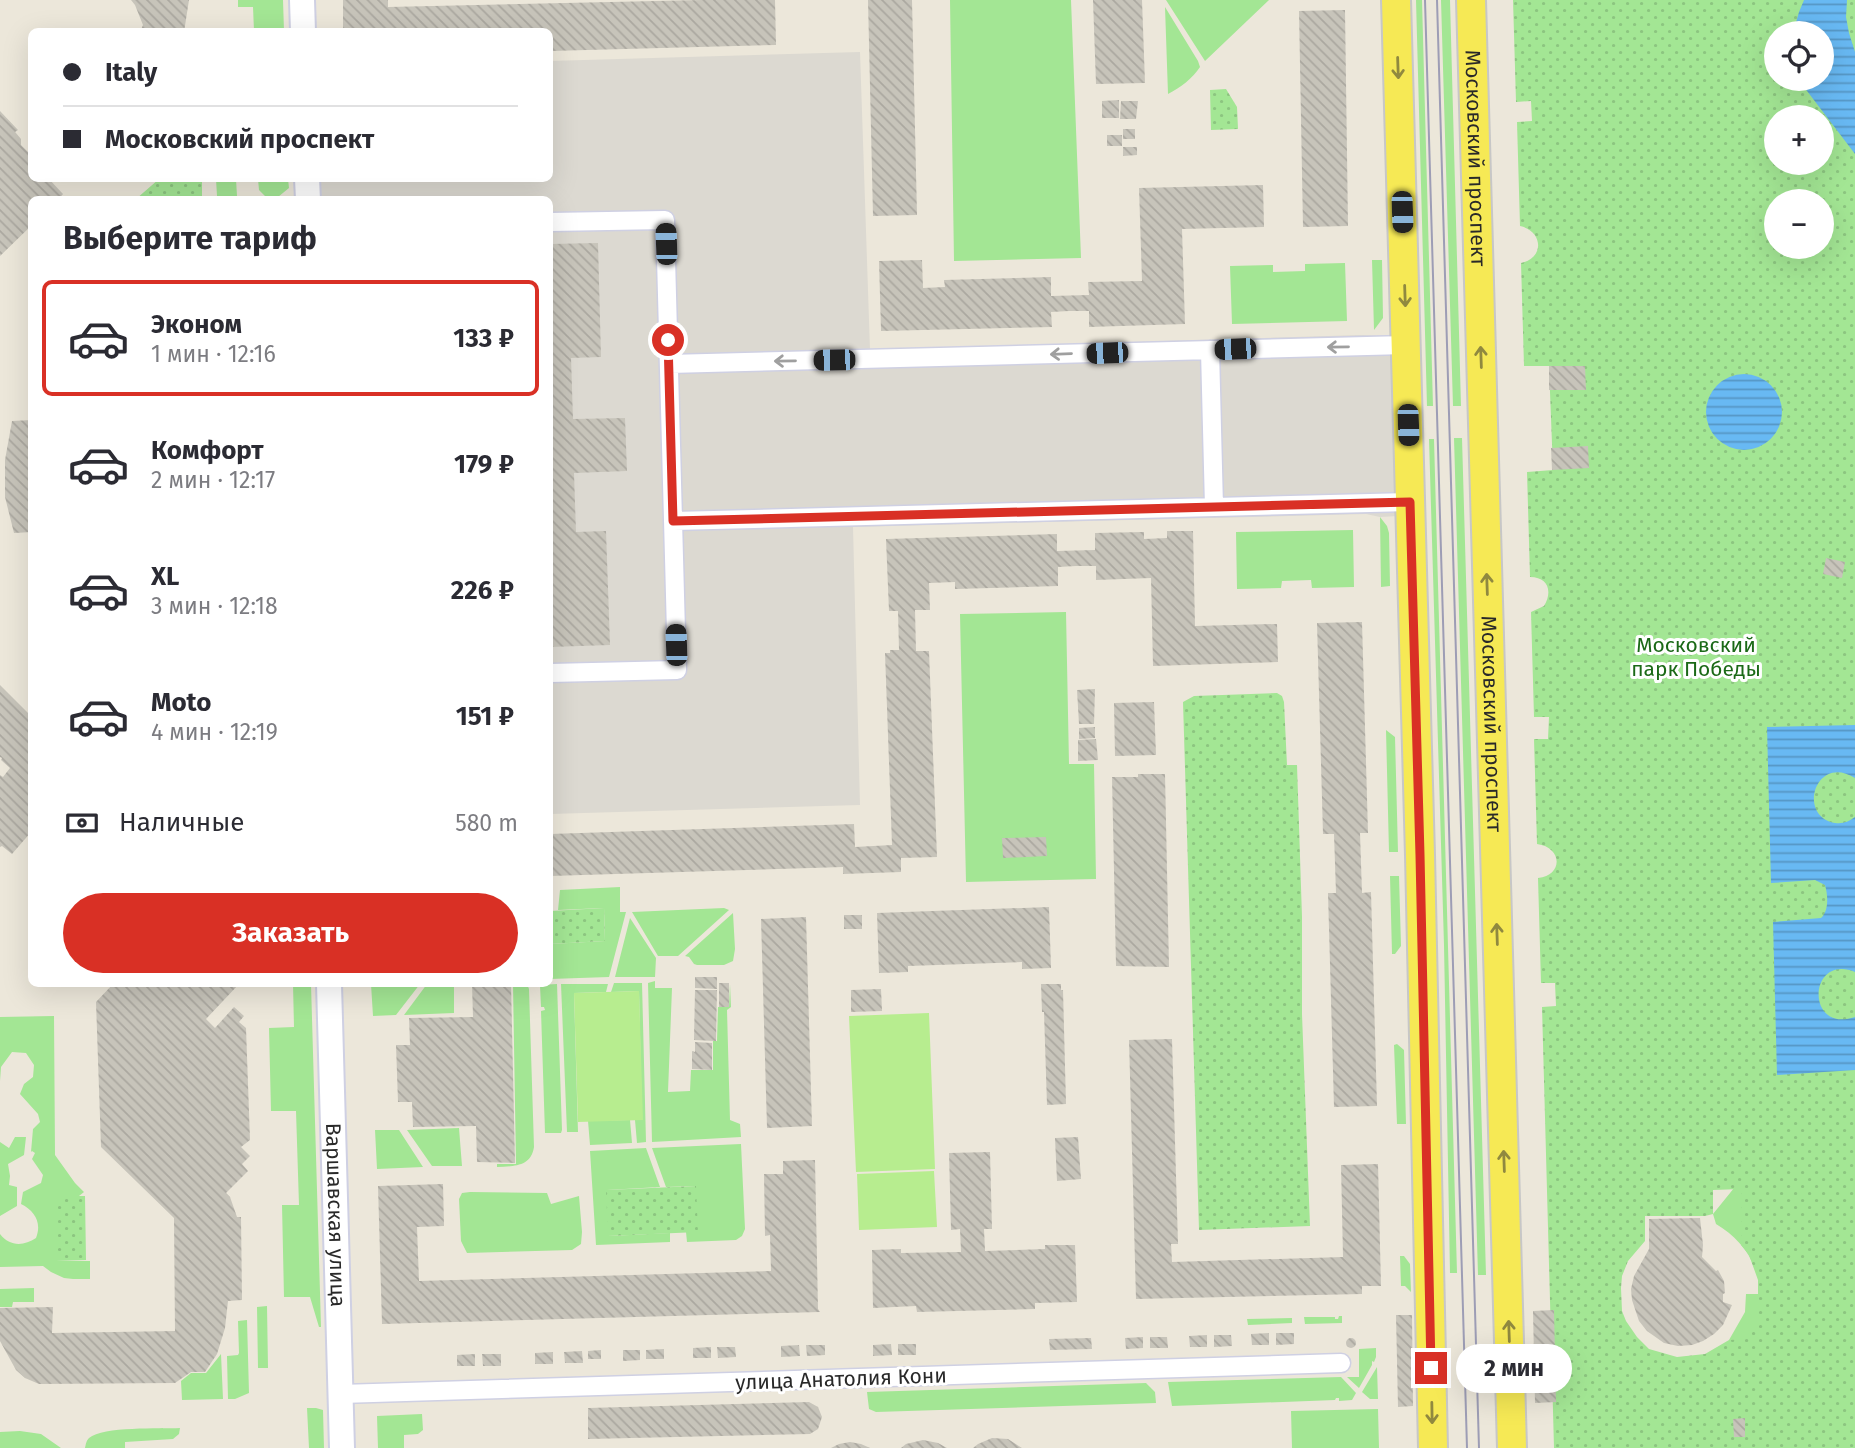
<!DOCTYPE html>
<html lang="ru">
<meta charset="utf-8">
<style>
body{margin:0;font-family:"Fira Sans",sans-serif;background:#f2f2f3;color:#2b2b33;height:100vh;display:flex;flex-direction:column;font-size:26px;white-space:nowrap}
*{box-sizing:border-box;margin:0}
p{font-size:23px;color:#7c7c81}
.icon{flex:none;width:38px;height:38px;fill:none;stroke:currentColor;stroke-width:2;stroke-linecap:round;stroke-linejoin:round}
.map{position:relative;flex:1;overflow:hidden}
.panel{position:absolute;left:28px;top:196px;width:525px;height:791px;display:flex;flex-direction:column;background:#fff;border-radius:10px;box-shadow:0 7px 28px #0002}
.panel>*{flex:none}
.top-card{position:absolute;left:28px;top:28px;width:525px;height:154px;border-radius:10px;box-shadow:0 7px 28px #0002;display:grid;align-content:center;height:154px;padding:0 35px;background:#fff}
.controls{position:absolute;left:1764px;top:21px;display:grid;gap:14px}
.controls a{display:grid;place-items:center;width:70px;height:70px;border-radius:50%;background:#fff;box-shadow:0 7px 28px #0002;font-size:35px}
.end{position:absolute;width:32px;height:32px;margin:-16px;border:9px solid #d93025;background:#fff;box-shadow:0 0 0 4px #fff}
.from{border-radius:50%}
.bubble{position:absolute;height:49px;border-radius:24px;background:#fff;box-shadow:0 7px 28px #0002;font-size:23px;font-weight:700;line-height:49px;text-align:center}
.car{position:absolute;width:21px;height:42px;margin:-21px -10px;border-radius:9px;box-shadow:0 0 5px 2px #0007;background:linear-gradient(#222 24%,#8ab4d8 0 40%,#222 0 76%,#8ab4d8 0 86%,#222 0)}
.top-card b{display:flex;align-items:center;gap:24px;height:66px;font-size:26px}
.top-card b+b{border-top:2px solid #e1e1e2}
.top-card i{width:18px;height:18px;background:#2b2b33}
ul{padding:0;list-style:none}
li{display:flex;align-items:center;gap:21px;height:116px;margin:0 14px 10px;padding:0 21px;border:4px solid transparent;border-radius:10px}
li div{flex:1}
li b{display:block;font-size:26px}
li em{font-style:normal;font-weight:700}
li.on{border-color:#d93025}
li>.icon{width:63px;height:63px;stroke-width:1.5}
h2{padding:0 35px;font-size:32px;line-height:84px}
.pay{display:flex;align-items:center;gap:18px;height:77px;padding:0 35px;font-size:26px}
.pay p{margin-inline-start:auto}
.primary-button{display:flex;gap:14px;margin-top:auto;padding:14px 35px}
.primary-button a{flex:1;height:80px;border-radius:42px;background:#d93025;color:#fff;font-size:28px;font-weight:700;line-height:80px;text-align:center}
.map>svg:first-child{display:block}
.grass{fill:#a3e694}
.park{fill:url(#park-dots);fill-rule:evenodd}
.pitch{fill:#b7ed8f}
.plaza{fill:#dcd9d1}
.water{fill:url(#water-rules)}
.building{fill:url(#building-back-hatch)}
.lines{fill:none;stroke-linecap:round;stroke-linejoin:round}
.street-casing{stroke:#cfd0e3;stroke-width:21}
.secondary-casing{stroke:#cfd0e3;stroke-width:28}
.primary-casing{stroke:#c7c7c7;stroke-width:32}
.street{stroke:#fff;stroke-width:18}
.secondary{stroke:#fff;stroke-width:24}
.primary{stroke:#f6e955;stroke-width:28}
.tram{stroke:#9d9db5;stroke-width:2}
.oneway{stroke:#90893f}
.oneway2{stroke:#9f9f9f}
.route{stroke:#d93025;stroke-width:9}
.labels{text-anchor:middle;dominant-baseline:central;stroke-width:6;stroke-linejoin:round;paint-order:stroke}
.street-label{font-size:21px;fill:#292929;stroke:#fff}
.park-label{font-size:21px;fill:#1b6917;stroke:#fff}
</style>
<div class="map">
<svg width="1855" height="1448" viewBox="0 0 1855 1448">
<defs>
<pattern id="park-dots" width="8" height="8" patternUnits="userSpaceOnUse" patternTransform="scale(1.75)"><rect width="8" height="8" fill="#a3e694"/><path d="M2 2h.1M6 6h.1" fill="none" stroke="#8cc580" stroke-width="1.8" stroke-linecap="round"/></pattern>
<pattern id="water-rules" width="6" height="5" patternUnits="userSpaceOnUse" patternTransform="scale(1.75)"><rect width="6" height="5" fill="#68b9f3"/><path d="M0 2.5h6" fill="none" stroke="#5696c5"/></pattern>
<pattern id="building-back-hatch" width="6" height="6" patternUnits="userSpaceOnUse" patternTransform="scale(1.75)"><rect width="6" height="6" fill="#c7c4ba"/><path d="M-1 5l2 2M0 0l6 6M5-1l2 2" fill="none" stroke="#aba8a0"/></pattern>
</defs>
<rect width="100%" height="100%" fill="#ece7da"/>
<!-- grass -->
<path class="grass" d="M238 0H283L284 31H254L253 7H238Z
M950 0H1071L1081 258 954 261Z
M1166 0H1269L1205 61Z
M1416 0H1422L1433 406H1427Z
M1441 0H1450L1461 406H1453Z
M1165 7 1198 61 1200 67C1193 78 1180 88 1168 94Z
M216 179H236L237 196H217Z
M258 179H288L289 188 278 197H266L259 190Z
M1372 260H1382L1383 318 1374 330Z
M1345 263 1347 321 1232 324 1230 266 1273 265V272L1305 271V264Z
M1454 438H1462L1486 1275H1478Z
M1429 439H1434L1457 1273H1450L1444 945Z
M1380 517 1387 526 1389 533 1390 586 1381 587Z
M1353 530 1354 587 1312 588 1311 580 1282 581 1281 588 1237 589 1236 532Z
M1066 612 1069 764H1094L1096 879 966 882 960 614Z
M1386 730 1395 737 1398 852H1389Z
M1390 876H1399L1401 946 1395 954H1392Z
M620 887V912H626L609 977 550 979V944L605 941 604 908 558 910 560 890Z
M724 908 729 910 678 956H658L632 912Z
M733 913 735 949 733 961 724 965H697L694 964 689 957 685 956Z
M630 918 656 958 655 977H615Z
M655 981V988H672L668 1092 690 1091 691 1070H713V1041H717L718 1007H729L730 984 731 1007 727 1010 730 1120 740 1124 741 1137 652 1142 648 983Z
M614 983H642L646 1142 637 1143 635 1120H642L639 991 611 992Z
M293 984H311L321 1327H319L310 1297H284L282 1205H299L296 1111H271L269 1028 294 1027Z
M371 984H420L396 1015 373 1016Z
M427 984H454V1013L404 1015Z
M513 984H527L529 989 534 1147C531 1167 514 1166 497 1167V1164H516Z
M557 984 562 1130 561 1133H545L541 1011 545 1010 544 1007H541L540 985Z
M561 984H608L606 992 574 993 578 1132H567Z
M54 1016 55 1155 75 1183 84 1192 79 1196 56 1197 57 1261H90V1279H73L64 1278 51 1272 43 1266 0 1267V1234C10 1247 24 1246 36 1238 42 1223 35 1211 21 1204L23 1192 41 1183 43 1175 32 1159 35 1153 32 1151 31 1152 33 1129 40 1122 38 1114 20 1094 24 1084 33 1077 34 1065 26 1053 12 1052 1 1067 0 1081V1017Z
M1397 1044 1404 1050 1406 1124H1397L1394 1045Z
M630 1120 632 1143 590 1145 588 1121Z
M459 1128 462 1166H432L407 1130Z
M375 1130H399L423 1167 377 1169Z
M15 1137H26L24 1155 8 1164 10 1176 9 1185 17 1187V1206L0 1216V1142L9 1148Z
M741 1144 745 1229 742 1236 736 1240 687 1242 686 1232H697L695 1186 666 1187 652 1148Z
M646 1148 660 1187 607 1190 609 1236 670 1233V1242L596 1245 590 1151Z
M1747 1172 1755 1269C1748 1249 1734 1235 1716 1224L1713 1214Z
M470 1192 547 1193 551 1204 579 1196 582 1232 581 1244 572 1250 467 1253 461 1241 459 1199 462 1193Z
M1400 1256H1404L1410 1264 1411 1292 1405 1286H1401Z
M34 1288V1302H13L12 1307H0V1289Z
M1758 1290 1761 1353 1729 1340 1745 1312 1746 1294H1758Z
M267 1306 268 1368H258L257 1307Z
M1339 1316H1342V1323L1305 1324 1304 1317H1335V1319H1338Z
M1292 1318V1323L1248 1325 1247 1319Z
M247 1320 249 1393 235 1399H228L227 1356 238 1355 239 1353 238 1321Z
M1376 1348V1357L1374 1362 1372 1361V1365L1359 1388 1347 1377H1359V1349Z
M221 1354 223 1399 182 1400 181 1381 191 1373H206Z
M1377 1367 1378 1399H1370L1362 1392Z
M1341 1377 1356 1393 1352 1400 1339 1401V1398H1336L1335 1400 1172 1406 1168 1382Z
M1146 1383 1155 1392 1156 1403 876 1412 869 1409 867 1392Z
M307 1408H316L323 1410 324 1448H309Z
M1378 1409 1379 1448H1292L1291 1411Z
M422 1414 423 1430 418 1434 404 1435V1448H378L377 1416Z
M180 1428 179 1434 173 1439 125 1442V1448H85C86 1444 86 1441 89 1438 103 1426 160 1429 180 1428Z
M20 1431 41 1434 61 1448H0V1432Z"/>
<!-- park -->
<path class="park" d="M1513 0H1855V1448H1554L1542 1007 1556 1006 1555 983H1541L1538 878C1564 875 1562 847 1537 844L1534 739H1548L1549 717H1534L1531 612 1544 606C1553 591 1548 577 1530 577L1527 472 1553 470 1549 366H1524L1521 263C1545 258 1543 231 1520 226L1517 122 1532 121 1531 101 1516 102ZM1776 33H1822V79H1776ZM1776 117H1822V163H1776ZM1776 201H1822V247H1776ZM1741 1189V1245L1749 1255 1758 1280V1323L1750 1331 1748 1339 1729 1340 1705 1354 1677 1357 1649 1349 1637 1337 1626 1321 1622 1311 1621 1288 1622 1276 1628 1261 1645 1241V1216H1705L1713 1214V1190Z
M1226 89 1237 107 1238 129 1211 130 1210 90Z
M159 179H202V199H136Z
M1277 693 1282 696 1284 702 1287 765H1297L1302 917V1014L1310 1226 1199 1230 1183 702 1194 696Z
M604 908 605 941 550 944V911Z
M696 1186 698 1232 608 1236 606 1190Z
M55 1196H85L86 1260 56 1261Z"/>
<!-- pitch -->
<path class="pitch" d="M639 991 643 1120 578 1122 574 993Z
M929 1013 935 1169 856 1172 849 1016Z
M934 1171 937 1227 859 1230 857 1174Z"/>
<!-- plaza -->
<path class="plaza" d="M860 52 870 350 1361 335 1391 336 1398 516 1380 517 1366 514 853 527 860 805 550 814V200L316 199 315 179 550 178V61Z"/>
<!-- water -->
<path class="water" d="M1804 0H1847L1846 17 1849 33 1855 52V154L1804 87 1800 79H1822V33H1793L1799 12Z
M1706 412a38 38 0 1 1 76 0a38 38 0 1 1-76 0Z
M1855 725V778C1816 753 1796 816 1835 823 1843 824 1848 822 1855 817V972C1808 953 1805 1034 1855 1017V1070L1777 1075 1773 922 1821 918C1829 911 1828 895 1825 885L1815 880 1771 883 1767 727Z"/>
<!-- building -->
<path class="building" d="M131 0H189L184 32H140L143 25 135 5Z
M343 0H388V7L702 0H775L776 45 550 51V32H343Z
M868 0H912L917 215 873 216Z
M1093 0H1142L1145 83 1096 84Z
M1345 10 1348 226 1303 227 1299 11Z
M1119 100V118H1102V101Z
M1121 101H1138L1136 119H1120Z
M0 111 18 130 15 132 21 139V145L32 156V178H48L63 194 58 200H32V225L0 256Z
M1123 129H1135V139H1123Z
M1107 135H1122V146H1107Z
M1123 147H1137V155L1123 156Z
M1263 185 1264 227 1182 229 1185 324 1089 327V311H1069L1051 312 1052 327 881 331 879 261 922 260 923 288 945 287 944 280 1051 277V296L1089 295 1088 282 1142 281 1139 188Z
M598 243 601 357 571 358 573 419 625 418 627 471 574 473 576 532 606 531 610 645 550 647V244Z
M1549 366H1585L1586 390H1549Z
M32 420V532L14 533 5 497V460L12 421Z
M1588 446 1589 468 1552 470 1551 448Z
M1167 531H1193L1195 626 1277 624 1278 662 1153 666 1151 578 1096 580V566H1076L1058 567V586L955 589V582L929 583 930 610H915L916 651H929L937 857 901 858V872L843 874V867L550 876V834L854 824 855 847 892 845 885 653H890V650H899L898 611H889L886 539 1057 534V551L1095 550V533L1144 532V539L1167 538Z
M1826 558 1845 562 1842 578 1823 574Z
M1362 622 1368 833H1360L1362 893 1371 892 1377 1106 1334 1107 1328 893H1336L1334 834H1323L1317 623Z
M0 685 32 717V831L12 854 2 846 0 847V775L3 777 10 768 1 760 2 758 0 757Z
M1095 689 1094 724H1079L1077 690Z
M1154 702 1156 755 1115 756 1114 703Z
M1095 727V738L1079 739V728Z
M1096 739 1098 760 1078 761V740Z
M1138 774H1165L1169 967 1116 966 1112 777H1138Z
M1046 837 1047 856 1003 858 1002 838Z
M1049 907 1051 968 1022 969V962L908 966V972L879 973 877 913Z
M844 915H862V929H844Z
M806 917 812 1126 767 1128 761 919Z
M695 977H717V989L695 988Z
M719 983H729V1007H719Z
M113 984H239L206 1019 215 1028 234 1007 244 1016 239 1022 246 1028 250 1140 241 1147 250 1156 242 1164 248 1171 226 1193 230 1197 237 1217H241L242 1300 228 1301 225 1328 217 1354 205 1372H191L175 1383 39 1384 25 1378 16 1370 0 1341V1308L53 1307 52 1333 175 1331 174 1218 101 1147 96 1002Z
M472 984H511L515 1163 477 1162 476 1126 413 1127 412 1102H398L396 1045H410L409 1018 473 1017Z
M1041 984H1061V990H1063L1066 1104 1047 1105 1044 1012H1042Z
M881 989 882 1011 851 1012V990Z
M695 990H717L716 1041 694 1040Z
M1172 1039 1178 1244H1171L1172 1262 1343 1257 1341 1165 1378 1164 1381 1286H1362V1294L1136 1299 1129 1040Z
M695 1042 712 1043V1070L692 1069V1051L695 1052Z
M1078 1137 1081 1179 1057 1181 1055 1138Z
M990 1152 992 1229H984L985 1251 1045 1249V1245H1075L1077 1302 1035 1303V1309L917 1312 916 1306 873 1308 872 1250 901 1249V1253L961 1252 960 1229 951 1230 949 1153Z
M815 1160 818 1309 820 1312 382 1324 378 1186 443 1184 444 1226 417 1227 419 1281 771 1271 770 1235 765 1236 764 1174H783V1161Z
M1700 1218 1703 1245 1702 1257 1716 1271 1718 1270 1724 1281 1725 1293 1723 1294V1302L1732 1305 1723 1325 1714 1334 1703 1341 1692 1345 1678 1346 1664 1343 1647 1331 1639 1321 1632 1300 1631 1289 1634 1276 1649 1249V1219Z
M1554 1310 1556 1402 1535 1403 1533 1311Z
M1396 1315H1412L1413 1406 1398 1407Z
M1269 1333V1345H1252L1251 1334Z
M1276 1333H1294V1344L1276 1345Z
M1207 1335V1347H1190L1189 1336Z
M1214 1335H1231L1232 1346 1214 1347Z
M1143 1337V1348L1126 1349 1125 1338Z
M1150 1337H1167L1168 1348H1150Z
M1346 1343a5 5 0 1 1 10 0a5 5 0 1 1-10 0Z
M1091 1338 1092 1349 1050 1350 1049 1339Z
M891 1344 892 1355 873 1356V1345Z
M898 1344H916V1355H898Z
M799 1345 800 1356 781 1357V1346Z
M806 1345H825V1355L807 1356Z
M711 1347V1358H693V1348Z
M717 1347H735L736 1357 718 1358Z
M664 1349V1359H646V1350Z
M601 1350V1359H588V1351Z
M623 1350H640V1360L623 1361Z
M582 1351 583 1363H565L564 1352Z
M553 1352V1364H535V1353Z
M475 1354V1366H457V1355Z
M482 1354H501V1366H483Z
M809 1402 818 1407 822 1417 818 1429 810 1434 588 1439V1408Z
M1745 1418V1437H1734L1733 1419Z
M992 1438 1008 1439 1022 1448H973L978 1444Z
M923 1440 938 1443 947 1448H901L906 1444Z
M850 1442 861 1444 870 1448H831L839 1444Z"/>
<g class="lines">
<defs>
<path id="street" d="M550 222 665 220 677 670 550 673
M1210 350 1214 507
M669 364 1406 345
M673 521 1410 502
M341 1394 1341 1363"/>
<g id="secondary">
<path d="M302 0 303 32"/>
<path d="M307 178 308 200"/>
<path id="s1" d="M329 984 342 1448"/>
</g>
<g id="primary">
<path d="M1396 0 1420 855 1433 1448"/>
<path id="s2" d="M1471 0 1512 1448"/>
</g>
</defs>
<!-- street casing -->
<use href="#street" class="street-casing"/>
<!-- secondary casing -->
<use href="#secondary" class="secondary-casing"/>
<!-- primary casing -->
<use href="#primary" class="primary-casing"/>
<!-- street -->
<use href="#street" class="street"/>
<!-- secondary -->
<use href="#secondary" class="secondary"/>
<!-- primary -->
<use href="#primary" class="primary"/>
<!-- tram -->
<path class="tram" d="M1425 0 1467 1448
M1437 0 1479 1448"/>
</g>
<!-- one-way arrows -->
<defs><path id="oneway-shaft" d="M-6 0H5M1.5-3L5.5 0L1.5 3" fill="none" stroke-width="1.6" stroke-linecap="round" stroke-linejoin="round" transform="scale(1.75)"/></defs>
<g class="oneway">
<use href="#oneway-shaft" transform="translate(1398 68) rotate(88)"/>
<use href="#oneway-shaft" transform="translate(1405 296) rotate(88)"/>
<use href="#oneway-shaft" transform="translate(1481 357) rotate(-92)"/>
<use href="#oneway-shaft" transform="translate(1487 584) rotate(-92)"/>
<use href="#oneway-shaft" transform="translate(1497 934) rotate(-92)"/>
<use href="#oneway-shaft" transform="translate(1504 1161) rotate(-92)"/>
<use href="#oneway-shaft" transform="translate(1509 1331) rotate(-92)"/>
<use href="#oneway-shaft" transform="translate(1432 1413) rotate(89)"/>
</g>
<g class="oneway2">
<use href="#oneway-shaft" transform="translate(1338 347) rotate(179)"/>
<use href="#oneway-shaft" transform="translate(1061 354) rotate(178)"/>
<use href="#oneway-shaft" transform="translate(785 361) rotate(179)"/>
</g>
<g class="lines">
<!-- route -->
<path class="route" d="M668 340 673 521 1410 502 1420 855 1431 1368"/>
</g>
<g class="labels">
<!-- street labels -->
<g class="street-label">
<text stroke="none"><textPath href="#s2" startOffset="158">Московский проспект</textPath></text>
<text stroke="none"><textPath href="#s2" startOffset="724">Московский проспект</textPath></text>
<text stroke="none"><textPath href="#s1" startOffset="231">Варшавская улица</textPath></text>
<text transform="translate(841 1379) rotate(-2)">улица Анатолия Кони</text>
</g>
<!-- park labels -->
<g class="park-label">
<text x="1696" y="645">Московский<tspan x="1696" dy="24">парк Победы</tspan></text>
</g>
</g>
</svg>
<div class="controls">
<a><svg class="icon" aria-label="locate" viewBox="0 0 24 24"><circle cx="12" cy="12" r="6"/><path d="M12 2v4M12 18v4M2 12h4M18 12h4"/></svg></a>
<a>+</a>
<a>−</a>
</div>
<i class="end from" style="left:668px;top:340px"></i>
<i class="end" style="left:1431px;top:1368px"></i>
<div class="bubble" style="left:1456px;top:1344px;width:116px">2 мин</div>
<i class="car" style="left:1402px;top:212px;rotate:178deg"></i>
<i class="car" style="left:666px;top:244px;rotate:358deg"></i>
<i class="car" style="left:1235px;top:349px;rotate:268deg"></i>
<i class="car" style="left:1107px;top:353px;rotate:268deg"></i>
<i class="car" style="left:834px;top:360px;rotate:269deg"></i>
<i class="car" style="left:1408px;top:425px;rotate:178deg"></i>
<i class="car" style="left:676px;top:645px;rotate:358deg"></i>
<div class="top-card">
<b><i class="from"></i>Italy</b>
<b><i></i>Московский проспект</b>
</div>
<section class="panel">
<h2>Выберите тариф</h2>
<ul>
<li class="on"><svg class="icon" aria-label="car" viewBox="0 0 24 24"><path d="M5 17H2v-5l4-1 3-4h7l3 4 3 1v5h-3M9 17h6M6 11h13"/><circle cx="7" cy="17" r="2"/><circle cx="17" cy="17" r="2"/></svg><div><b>Эконом</b><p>1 мин · 12:16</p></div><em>133 ₽</em></li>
<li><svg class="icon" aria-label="car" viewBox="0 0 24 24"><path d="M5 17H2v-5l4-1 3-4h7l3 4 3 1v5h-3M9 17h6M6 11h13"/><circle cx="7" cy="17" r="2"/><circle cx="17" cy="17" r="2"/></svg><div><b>Комфорт</b><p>2 мин · 12:17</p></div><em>179 ₽</em></li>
<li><svg class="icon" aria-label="car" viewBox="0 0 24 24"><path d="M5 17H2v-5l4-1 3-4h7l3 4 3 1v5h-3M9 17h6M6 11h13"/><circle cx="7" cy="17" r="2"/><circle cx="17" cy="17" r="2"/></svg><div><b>XL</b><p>3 мин · 12:18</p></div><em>226 ₽</em></li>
<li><svg class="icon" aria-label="car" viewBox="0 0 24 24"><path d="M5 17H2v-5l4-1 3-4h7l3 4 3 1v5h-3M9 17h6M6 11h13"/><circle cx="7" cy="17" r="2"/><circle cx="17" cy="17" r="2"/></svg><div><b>Moto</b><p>4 мин · 12:19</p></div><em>151 ₽</em></li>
</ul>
<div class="pay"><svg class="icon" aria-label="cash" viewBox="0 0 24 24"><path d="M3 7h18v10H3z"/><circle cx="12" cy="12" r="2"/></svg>Наличные<p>580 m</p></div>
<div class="primary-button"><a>Заказать</a></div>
</section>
</div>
